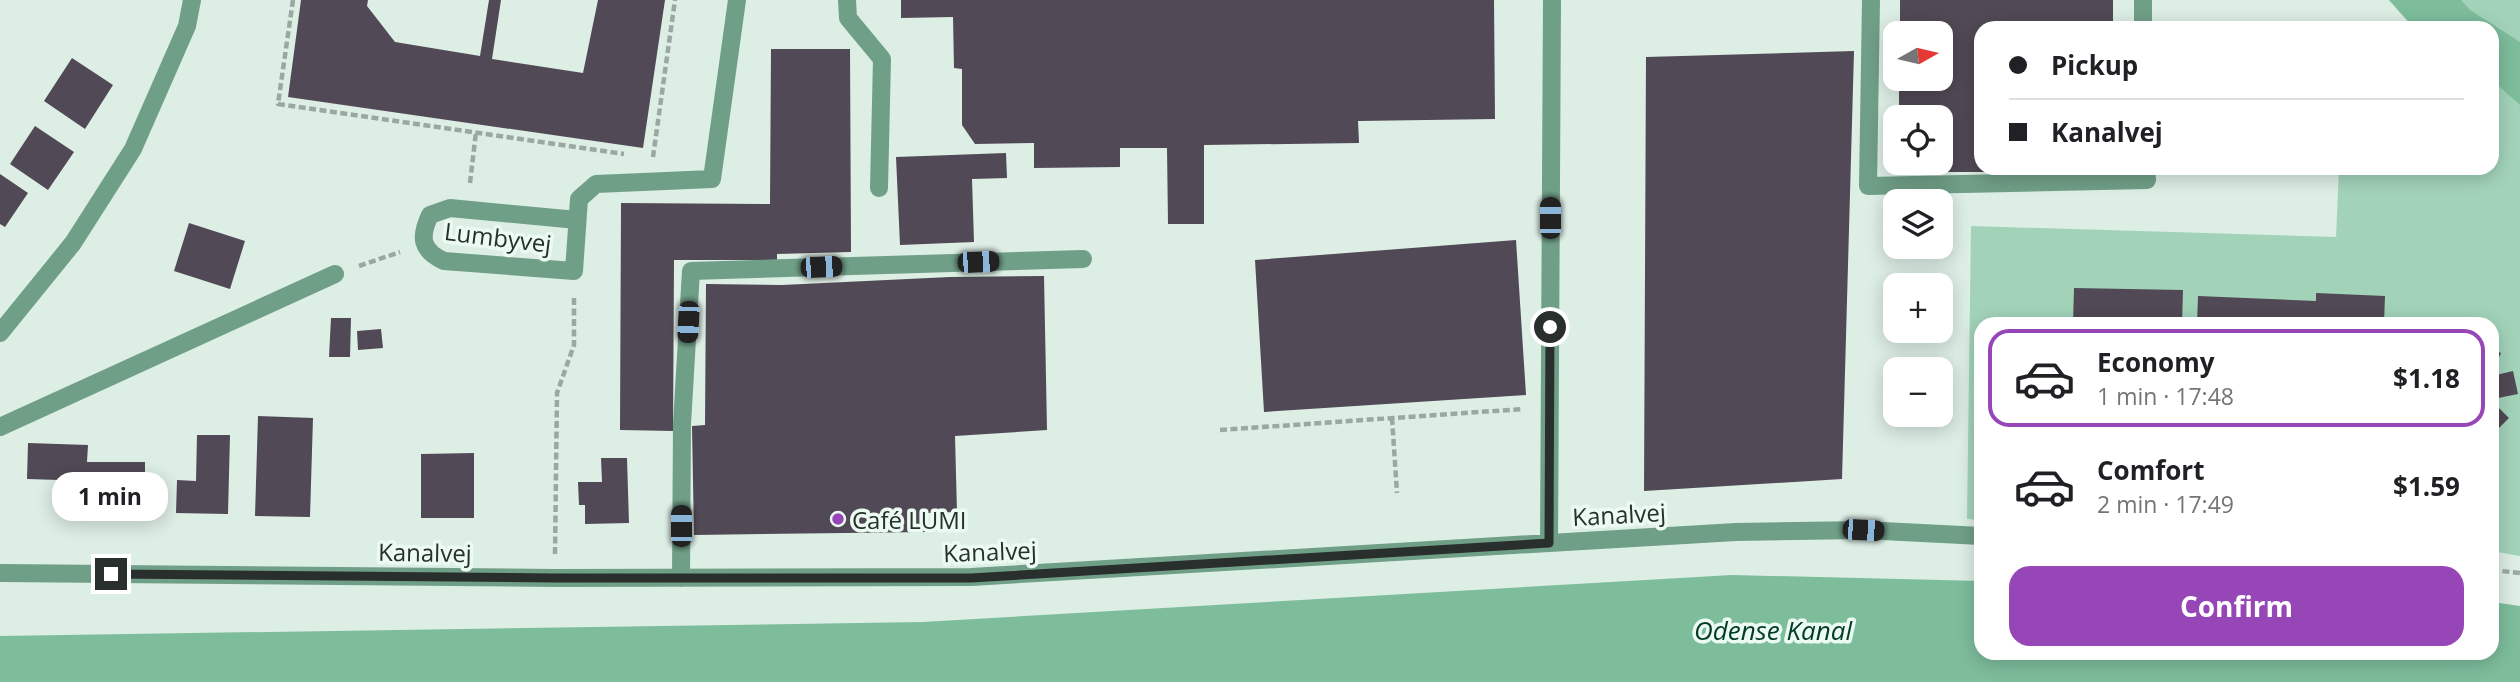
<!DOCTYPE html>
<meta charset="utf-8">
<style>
body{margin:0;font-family:"Open Sans",sans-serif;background:#f6f6f6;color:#202124;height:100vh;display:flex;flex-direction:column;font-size:26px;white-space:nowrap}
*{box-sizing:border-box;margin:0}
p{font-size:23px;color:#757577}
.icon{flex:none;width:38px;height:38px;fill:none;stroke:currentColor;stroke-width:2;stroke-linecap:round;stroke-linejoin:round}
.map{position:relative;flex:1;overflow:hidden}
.side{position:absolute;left:1974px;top:317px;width:525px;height:343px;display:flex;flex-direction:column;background:#fff;border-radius:21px;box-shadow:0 4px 18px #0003}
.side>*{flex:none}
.top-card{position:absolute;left:1974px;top:21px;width:525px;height:154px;border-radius:21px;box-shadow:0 4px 18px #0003;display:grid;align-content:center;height:154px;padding:0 35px;background:#fff}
.needle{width:46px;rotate:82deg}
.tools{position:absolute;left:1883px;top:21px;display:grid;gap:14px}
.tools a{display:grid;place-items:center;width:70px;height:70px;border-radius:14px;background:#fff;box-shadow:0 4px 18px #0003;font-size:35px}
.end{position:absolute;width:32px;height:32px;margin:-16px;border:9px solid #292f2c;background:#fff;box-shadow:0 0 0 4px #fff}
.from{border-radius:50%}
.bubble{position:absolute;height:49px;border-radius:21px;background:#fff;box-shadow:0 4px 18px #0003;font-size:23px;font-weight:700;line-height:49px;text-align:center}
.car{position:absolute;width:21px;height:42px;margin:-21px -10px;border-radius:9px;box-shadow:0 0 5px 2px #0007;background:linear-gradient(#222 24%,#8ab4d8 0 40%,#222 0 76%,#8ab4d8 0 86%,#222 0)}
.top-card b{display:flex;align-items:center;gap:24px;height:66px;font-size:26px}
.top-card b+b{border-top:2px solid #e0e0e0}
.top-card i{width:18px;height:18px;background:#202124}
ul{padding:12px 0 0;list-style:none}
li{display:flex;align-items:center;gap:21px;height:98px;margin:0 14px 10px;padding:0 21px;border:4px solid transparent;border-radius:21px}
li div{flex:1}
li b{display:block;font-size:26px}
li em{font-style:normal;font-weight:700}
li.on{border-color:#9646b6}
li>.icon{width:63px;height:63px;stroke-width:1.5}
.action{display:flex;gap:14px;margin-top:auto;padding:14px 35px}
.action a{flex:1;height:80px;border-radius:21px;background:#9646b6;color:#fff;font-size:28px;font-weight:700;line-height:80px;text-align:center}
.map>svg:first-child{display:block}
.green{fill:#a2d3b9}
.water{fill:#7dbd9c}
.building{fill:#514955}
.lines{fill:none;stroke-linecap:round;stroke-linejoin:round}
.path{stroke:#9ba8a1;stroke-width:4.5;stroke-dasharray:7 3.5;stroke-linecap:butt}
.minor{stroke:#709f87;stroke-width:18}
.route{stroke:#292f2c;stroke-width:9}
.poi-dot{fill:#9646b6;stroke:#ebfbf2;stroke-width:2.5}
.labels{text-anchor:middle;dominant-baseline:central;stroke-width:7;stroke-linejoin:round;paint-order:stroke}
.street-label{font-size:24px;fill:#292f2c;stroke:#ebfbf2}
.poi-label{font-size:24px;fill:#292f2c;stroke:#ebfbf2;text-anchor:start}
.water-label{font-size:26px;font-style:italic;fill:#043b26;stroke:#ebfbf2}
</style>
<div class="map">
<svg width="2520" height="682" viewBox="0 0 2520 682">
<rect width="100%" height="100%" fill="#ddeee5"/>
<!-- green -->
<path class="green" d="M2389 0H2520V556L2492 551V324H1981V520L1967 519 1971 226 2336 237 2339 168H2492V28H2414Z"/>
<!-- water -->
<path class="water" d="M2389 0H2461L2470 10 2520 42V105L2492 80V28H2414Z
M1732 575 1981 581V653H2492V602L2520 606V682H0V636L923 622Z"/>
<!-- building -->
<path class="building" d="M301 0H368L367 6 395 42 480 56 489 0H501L492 59 583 73 598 0H665L643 148 288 97Z
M901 0H1494L1495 119 1358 121 1359 143 1204 145V224H1168L1167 148H1120V167L1034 168V143L975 144 962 125V69L954 68 953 17 901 18Z
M1900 0H2113V28H1981V168H2112V172H1899V163H1941V117H1899V79H1941V33H1900Z
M771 49H850L851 252 777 254V260H674L673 431 620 430 621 203 770 204Z
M1854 51 1842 479 1644 491 1646 57Z
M72 58 113 85 85 129 44 101Z
M35 126 74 152 48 190 10 164Z
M1006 153 1007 178 972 179 974 242 900 245 896 157Z
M0 174 28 193 5 227 0 224Z
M189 223 245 241 230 289 174 271Z
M1516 240 1526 395 1264 412 1255 260Z
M1044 276 1047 430 955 436 957 512 926 513 927 532 694 535 692 426 705 425 706 284 782 285 950 277Z
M2074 288 2183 290 2182 324H2073Z
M2316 293 2385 296 2384 324H2197L2198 296 2316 301Z
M331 318H351L350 357H329Z
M381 329 383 348 358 350 357 331Z
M2492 349 2501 353 2492 372Z
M2513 371 2518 394 2498 398 2495 404 2509 418 2492 435V376Z
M258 416 313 418 310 517 255 516Z
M197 435H230L228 514 176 513 177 480 196 481Z
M28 443 88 445 87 462H145V514L57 512 59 480 27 479Z
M474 453V518H421V454Z
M601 458H627L629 523 585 524V505H579L578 482H602Z"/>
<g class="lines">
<!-- path -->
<path class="path" d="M293 0 278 104 624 154
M653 157 675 0
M470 183 476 132
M359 266 400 252
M1392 418 1397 493
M1220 430 1523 409
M555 554 557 393 574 345V296
M2492 570 2520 573"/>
<!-- minor -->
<path class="minor" d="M847 0 848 18 882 59 879 188
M1871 0 1868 186 2147 180 2146 168
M2143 0V28
M577 220 450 208 430 215C420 236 420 250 444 261L574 271 579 199 596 184 712 179 737 0
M0 333 73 243 133 149 187 26 192 0
M0 427 335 274
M1549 543 1552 0
M0 573 555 578 971 577 1736 532 1863 530 1981 536
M681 578 682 424 691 271 1083 259"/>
</g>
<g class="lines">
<!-- route -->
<path class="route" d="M111 574 555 578H971L1549 543 1550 327"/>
</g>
<!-- markers -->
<circle class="poi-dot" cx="838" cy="519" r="7"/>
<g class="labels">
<!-- street labels -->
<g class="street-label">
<text transform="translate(498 237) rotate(7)">Lumbyvej</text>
<text transform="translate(1619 514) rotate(-3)">Kanalvej</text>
<text transform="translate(990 551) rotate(-2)">Kanalvej</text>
<text transform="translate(425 552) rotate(1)">Kanalvej</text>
</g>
<!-- poi labels -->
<g class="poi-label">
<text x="852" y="519">Café LUMI</text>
</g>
<!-- water labels -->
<g class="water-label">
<text x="1773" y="630">Odense Kanal</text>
</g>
</g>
</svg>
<div class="tools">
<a><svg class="needle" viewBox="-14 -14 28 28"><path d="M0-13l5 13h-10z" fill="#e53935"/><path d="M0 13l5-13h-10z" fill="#757577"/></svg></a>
<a><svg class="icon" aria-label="locate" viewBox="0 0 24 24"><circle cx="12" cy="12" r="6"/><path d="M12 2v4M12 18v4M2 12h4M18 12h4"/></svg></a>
<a><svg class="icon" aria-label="layers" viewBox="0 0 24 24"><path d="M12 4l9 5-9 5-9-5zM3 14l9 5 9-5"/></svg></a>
<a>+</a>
<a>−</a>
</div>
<i class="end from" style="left:1550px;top:327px"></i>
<i class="end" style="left:111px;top:574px"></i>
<div class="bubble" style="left:52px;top:472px;width:116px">1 min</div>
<i class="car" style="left:1550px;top:218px;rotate:0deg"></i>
<i class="car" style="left:978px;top:262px;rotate:88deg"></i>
<i class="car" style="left:821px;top:267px;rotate:88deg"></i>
<i class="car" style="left:688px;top:322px;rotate:183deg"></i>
<i class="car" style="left:681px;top:526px;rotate:0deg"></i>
<i class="car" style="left:1863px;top:530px;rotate:93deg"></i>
<div class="top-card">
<b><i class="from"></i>Pickup</b>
<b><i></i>Kanalvej</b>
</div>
<section class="side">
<ul>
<li class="on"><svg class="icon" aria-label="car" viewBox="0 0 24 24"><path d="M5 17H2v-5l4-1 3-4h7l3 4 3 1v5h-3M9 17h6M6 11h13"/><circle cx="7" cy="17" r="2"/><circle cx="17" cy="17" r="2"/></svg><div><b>Economy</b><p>1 min · 17:48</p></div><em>$1.18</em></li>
<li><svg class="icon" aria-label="car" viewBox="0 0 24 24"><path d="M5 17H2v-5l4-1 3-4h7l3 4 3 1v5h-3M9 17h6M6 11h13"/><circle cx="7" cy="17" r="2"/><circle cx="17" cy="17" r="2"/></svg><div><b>Comfort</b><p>2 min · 17:49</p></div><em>$1.59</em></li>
</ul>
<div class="action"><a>Confirm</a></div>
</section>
</div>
